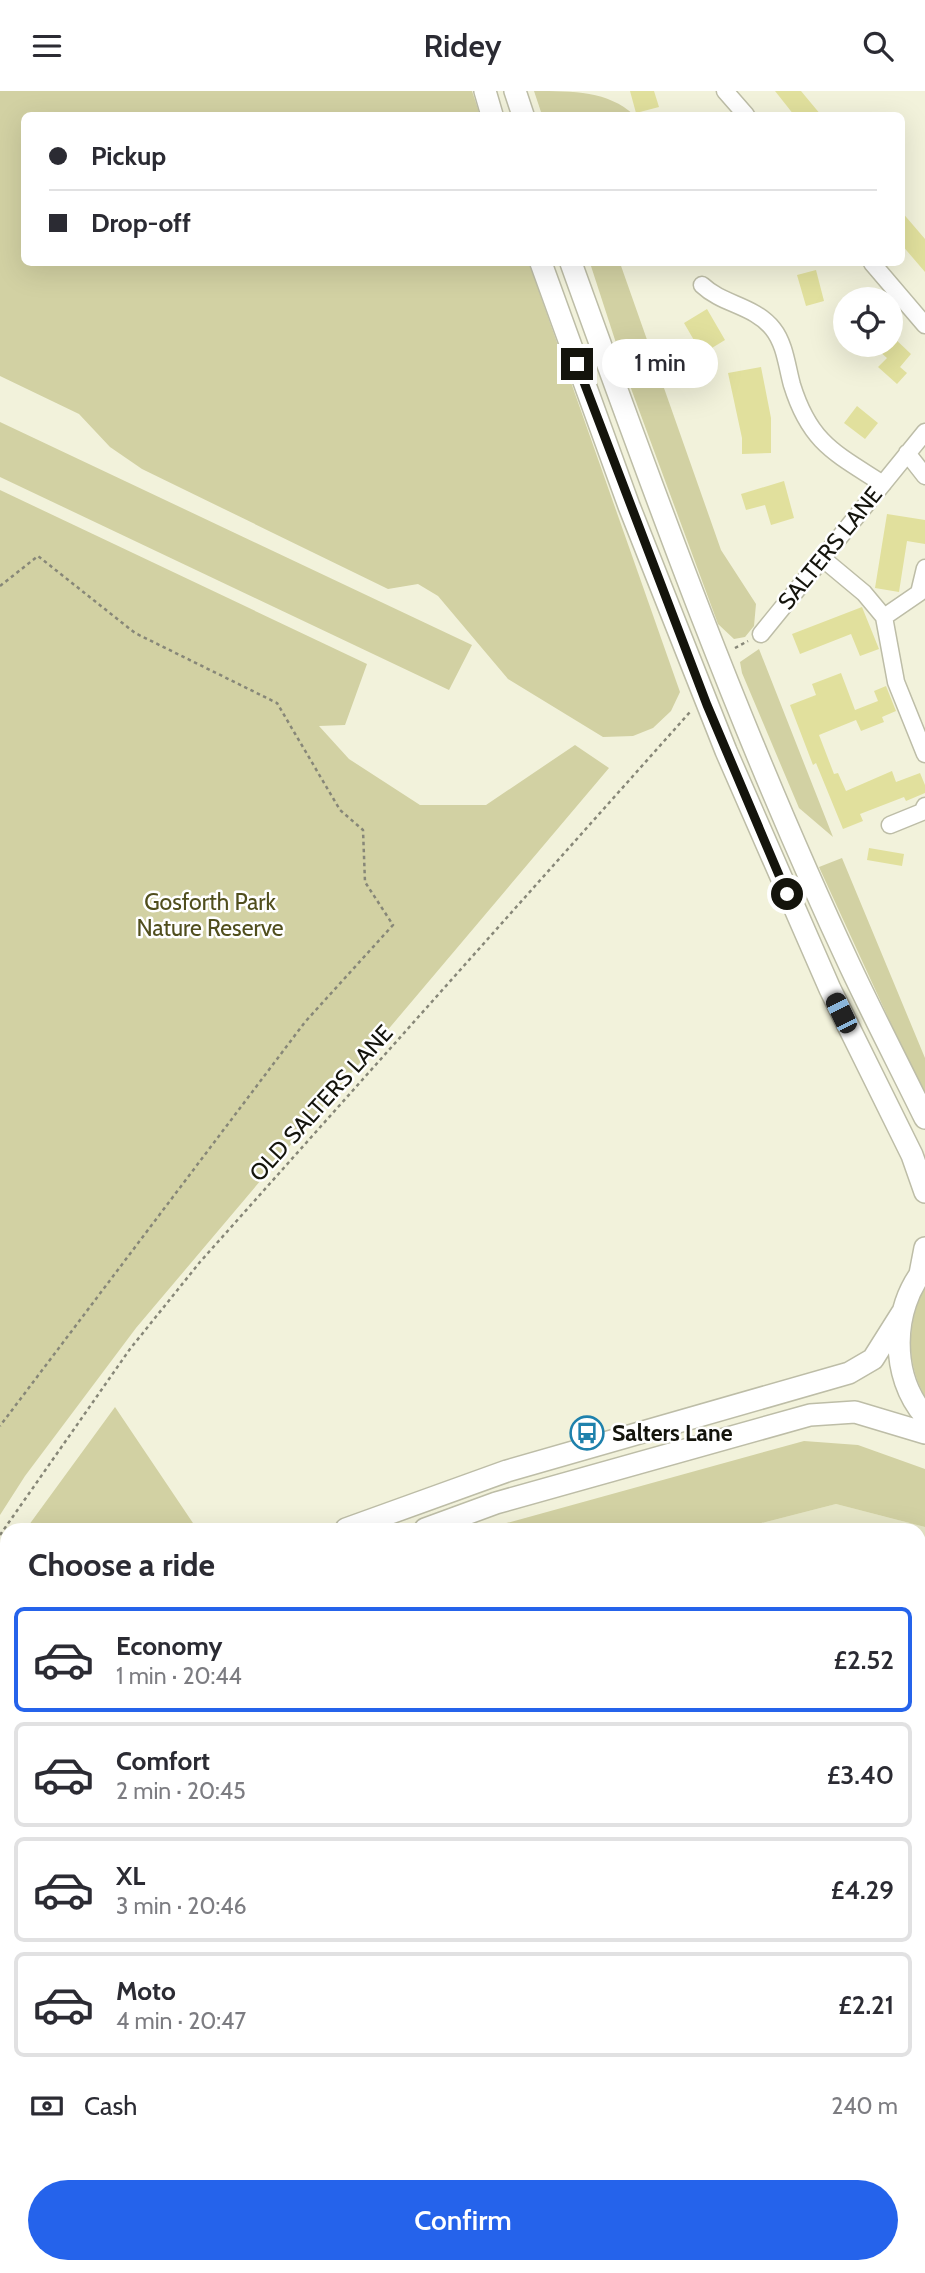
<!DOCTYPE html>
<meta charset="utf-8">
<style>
body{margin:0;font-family:Cabin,sans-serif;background:#f7f7f7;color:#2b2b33;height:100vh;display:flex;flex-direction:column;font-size:26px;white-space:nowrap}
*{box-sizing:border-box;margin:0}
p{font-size:23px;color:#7c7c81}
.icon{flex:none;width:38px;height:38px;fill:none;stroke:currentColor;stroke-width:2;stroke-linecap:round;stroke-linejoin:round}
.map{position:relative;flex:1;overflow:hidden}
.drawer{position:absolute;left:0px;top:1432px;width:926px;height:751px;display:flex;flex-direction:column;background:#fff;border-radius:21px 21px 0 0;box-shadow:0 7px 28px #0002}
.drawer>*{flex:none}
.banner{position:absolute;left:21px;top:21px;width:884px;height:154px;border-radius:10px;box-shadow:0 7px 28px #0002;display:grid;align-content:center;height:154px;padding:0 28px;background:#fff}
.buttons{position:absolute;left:833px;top:196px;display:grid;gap:14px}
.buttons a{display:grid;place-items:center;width:70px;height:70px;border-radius:50%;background:#fff;box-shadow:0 7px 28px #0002;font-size:35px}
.end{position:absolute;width:32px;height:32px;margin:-16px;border:9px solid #14140c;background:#fff;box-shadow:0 0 0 4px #fff}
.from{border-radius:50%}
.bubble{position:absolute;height:49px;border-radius:24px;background:#fff;box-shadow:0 7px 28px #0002;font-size:23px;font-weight:600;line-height:49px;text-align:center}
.car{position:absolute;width:21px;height:42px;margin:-21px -10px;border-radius:9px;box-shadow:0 0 5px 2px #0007;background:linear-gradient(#222 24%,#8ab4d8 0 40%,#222 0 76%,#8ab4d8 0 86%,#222 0)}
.banner b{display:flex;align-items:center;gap:24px;height:66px;font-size:26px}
.banner b+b{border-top:2px solid #e1e1e2}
.banner i{width:18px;height:18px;background:#2b2b33}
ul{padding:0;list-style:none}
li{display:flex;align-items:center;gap:21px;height:105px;margin:0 14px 10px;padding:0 14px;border:4px solid #e1e1e2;border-radius:10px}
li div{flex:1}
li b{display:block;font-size:26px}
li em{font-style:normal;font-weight:600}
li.active{border-color:#2563eb}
li>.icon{width:63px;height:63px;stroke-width:1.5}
h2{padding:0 28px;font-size:32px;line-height:84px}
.pay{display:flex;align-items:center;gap:18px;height:77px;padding:0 28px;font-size:26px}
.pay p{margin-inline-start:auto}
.primary-button{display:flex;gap:14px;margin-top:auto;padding:14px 28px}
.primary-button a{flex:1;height:80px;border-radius:42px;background:#2563eb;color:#fff;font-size:28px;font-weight:600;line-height:80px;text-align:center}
header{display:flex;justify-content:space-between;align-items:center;height:91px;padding:0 28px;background:#fff;font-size:32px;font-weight:600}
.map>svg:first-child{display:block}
.built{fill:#e6e6c7}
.green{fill:#d2d1a3}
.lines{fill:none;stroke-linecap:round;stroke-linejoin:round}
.stream{stroke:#6b9bb2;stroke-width:5}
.building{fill:#e1e09d}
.minor-casing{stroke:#bdbda7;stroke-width:19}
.major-casing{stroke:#bdbda7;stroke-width:24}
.path{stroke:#878778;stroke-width:2.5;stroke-dasharray:3.5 3.5;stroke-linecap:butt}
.minor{stroke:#fff;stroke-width:16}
.major{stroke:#fff;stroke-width:21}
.route{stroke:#14140c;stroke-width:9}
.labels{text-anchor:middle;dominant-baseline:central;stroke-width:5;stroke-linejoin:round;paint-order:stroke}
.street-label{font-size:23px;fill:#14140c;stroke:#fff}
.park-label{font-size:23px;fill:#504e1d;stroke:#fff}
.poi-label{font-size:23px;font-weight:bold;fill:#14140c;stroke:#fff;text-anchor:start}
</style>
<header><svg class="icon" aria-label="menu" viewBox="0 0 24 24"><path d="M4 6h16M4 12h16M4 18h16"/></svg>Ridey<svg class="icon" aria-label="search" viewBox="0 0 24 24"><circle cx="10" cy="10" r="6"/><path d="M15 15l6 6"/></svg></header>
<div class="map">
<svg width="925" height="2182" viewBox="0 0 925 2182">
<rect width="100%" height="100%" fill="#f2f2db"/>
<!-- built -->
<path class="built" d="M836 1413 925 1436V2182H152L150 2175H919V1438H738Z"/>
<!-- green -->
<path class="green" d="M0 0H472L480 24H24V172H529L680 601 671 620 653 637 633 645 603 646 508 588 438 505 418 493 388 498 142 378 110 356 79 323 0 285Z
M534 0C574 0 608 0 634 24H542Z
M590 172H620L721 459 756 513 754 535 745 546 734 548 718 533 629 292Z
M0 331 472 554 449 599 0 386Z
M0 399 367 573 345 634 319 635 349 668 420 714H486L575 654 609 677 136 1237 25 1385 0 1424Z
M759 558 833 746 799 717 742 582 740 571Z
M842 767 925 967V1007L819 776Z
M925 1195V1306C905 1270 907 1232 925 1195Z
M115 1316 197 1438H26Z
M804 1350 858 1354 925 1378V1436L836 1413 738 1438H485Z
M7 1465V1598L0 1604V1474Z
M7 1748V2175H41L38 2182H0V1756Z
M86 2175H150L152 2182H83Z"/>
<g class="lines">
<!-- stream -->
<path class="stream" d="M128 2175 130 2182"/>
</g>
<!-- building -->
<path class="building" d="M630 0H654L659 16 636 22Z
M775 0H801L821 24H794Z
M901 120 925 148V181L901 153Z
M816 179 824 210 806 215 797 184Z
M707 218 725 249 702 263 684 232Z
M891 244 911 263 900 276 907 282 897 293 878 276 887 267 872 254H891Z
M761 276 771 327V362L742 363V347L728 282Z
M857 315 878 332 865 348 844 332Z
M784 390 794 427 771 434 765 414 746 419 741 403Z
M887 423 925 429V453L907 450 899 501 875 497Z
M862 516 879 558 860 565 851 543 800 563 792 543Z
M841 582 855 619 878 610 874 600 886 595 896 620 882 626 884 631 861 640 856 629 819 644 834 683 838 682 846 700 892 680 896 691 920 682 925 694V702L906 710 904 706 860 723 863 730 843 738 816 672 813 674 790 614 816 604 812 593Z
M869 757 904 763 902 775 867 769Z"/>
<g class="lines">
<defs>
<path id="minor" d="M725 0 746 24
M872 172 925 234
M702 194C723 214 754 214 773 238 785 253 787 276 792 294 810 352 835 362 883 393
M907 362 925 385
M822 467 864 502 884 526 919 502 925 477
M884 526 896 591 925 663
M761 543 925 341
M890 734 922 721 925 715
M536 2175 539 2182
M722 2175 724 2182
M755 2175 770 2179 804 2175
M815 2175 827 2182
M53 2182 56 2175
M244 2182V2179L259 2175
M585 2182 620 2175"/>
<path id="major" d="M485 0 492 24
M515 0 523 24
M541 172 629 415 726 660 830 898 912 1064 925 1101
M571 172C656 408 743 647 850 875 874 926 900 976 925 1027
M925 1177C891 1218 890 1285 925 1325
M920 1183 925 1157
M346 1438 507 1380 849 1282 873 1268 902 1222
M425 1438 496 1412 810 1324 855 1321 925 1342
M0 1669 7 1662
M0 1709 7 1703"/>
</defs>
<!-- minor casing -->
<use href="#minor" class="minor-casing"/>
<!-- major casing -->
<use href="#major" class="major-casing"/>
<!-- path -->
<path class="path" d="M0 495 38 465 135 542 277 612 340 719 363 739 365 791 393 834 305 931 0 1335
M735 557 748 550
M0 1444 130 1258 200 1171 690 621
M919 1576 925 1574
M0 1735 7 1727
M74 2182 78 2175"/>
<!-- minor -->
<use href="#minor" class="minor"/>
<!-- major -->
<use href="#major" class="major"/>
</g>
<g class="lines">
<!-- route -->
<path class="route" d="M577 273 707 614 787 803"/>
</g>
<!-- icons -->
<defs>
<symbol id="bus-ring" viewBox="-11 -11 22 22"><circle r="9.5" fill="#fff" stroke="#1e81ac" stroke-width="1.5"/><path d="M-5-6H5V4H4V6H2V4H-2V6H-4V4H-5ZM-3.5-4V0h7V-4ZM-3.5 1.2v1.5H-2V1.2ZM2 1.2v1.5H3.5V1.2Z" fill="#1e81ac"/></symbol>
</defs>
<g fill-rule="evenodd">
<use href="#bus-ring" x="568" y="1323" width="38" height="38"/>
</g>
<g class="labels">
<!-- street labels -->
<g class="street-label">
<text transform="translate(830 457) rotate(-51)">SALTERS LANE</text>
<text transform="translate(321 1012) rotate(-48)">OLD SALTERS LANE</text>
</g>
<!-- park labels -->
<g class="park-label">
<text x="210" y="811">Gosforth Park<tspan x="210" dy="26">Nature Reserve</tspan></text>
</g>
<!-- poi labels -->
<g class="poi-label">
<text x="612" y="1342">Salters Lane</text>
</g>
</g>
</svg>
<div class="buttons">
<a><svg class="icon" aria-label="locate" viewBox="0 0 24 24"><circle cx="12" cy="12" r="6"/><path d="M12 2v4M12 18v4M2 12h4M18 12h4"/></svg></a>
</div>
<i class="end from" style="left:787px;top:803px"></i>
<i class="end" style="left:577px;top:273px"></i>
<div class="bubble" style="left:602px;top:248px;width:116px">1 min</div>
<i class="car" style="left:841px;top:922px;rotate:334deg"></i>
<div class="banner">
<b><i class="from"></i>Pickup</b>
<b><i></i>Drop-off</b>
</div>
<section class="drawer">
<h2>Choose a ride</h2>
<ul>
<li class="active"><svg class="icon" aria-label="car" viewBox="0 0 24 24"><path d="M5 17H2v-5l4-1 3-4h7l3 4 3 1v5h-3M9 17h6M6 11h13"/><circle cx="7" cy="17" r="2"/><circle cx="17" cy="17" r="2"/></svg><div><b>Economy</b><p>1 min · 20:44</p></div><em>£2.52</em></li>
<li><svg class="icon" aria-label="car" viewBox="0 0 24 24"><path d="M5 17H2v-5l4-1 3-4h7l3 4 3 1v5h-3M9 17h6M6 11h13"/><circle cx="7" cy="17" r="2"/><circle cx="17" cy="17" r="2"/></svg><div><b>Comfort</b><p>2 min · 20:45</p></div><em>£3.40</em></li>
<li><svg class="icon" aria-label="car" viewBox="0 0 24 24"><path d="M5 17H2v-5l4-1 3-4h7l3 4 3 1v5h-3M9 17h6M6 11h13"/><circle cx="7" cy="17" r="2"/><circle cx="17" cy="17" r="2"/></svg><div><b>XL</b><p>3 min · 20:46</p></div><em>£4.29</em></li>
<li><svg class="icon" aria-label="car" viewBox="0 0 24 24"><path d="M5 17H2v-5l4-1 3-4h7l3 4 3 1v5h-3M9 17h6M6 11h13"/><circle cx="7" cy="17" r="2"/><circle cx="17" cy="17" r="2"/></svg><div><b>Moto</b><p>4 min · 20:47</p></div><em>£2.21</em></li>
</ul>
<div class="pay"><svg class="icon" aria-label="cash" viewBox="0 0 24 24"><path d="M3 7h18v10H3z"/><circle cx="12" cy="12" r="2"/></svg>Cash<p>240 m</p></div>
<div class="primary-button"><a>Confirm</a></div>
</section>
</div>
